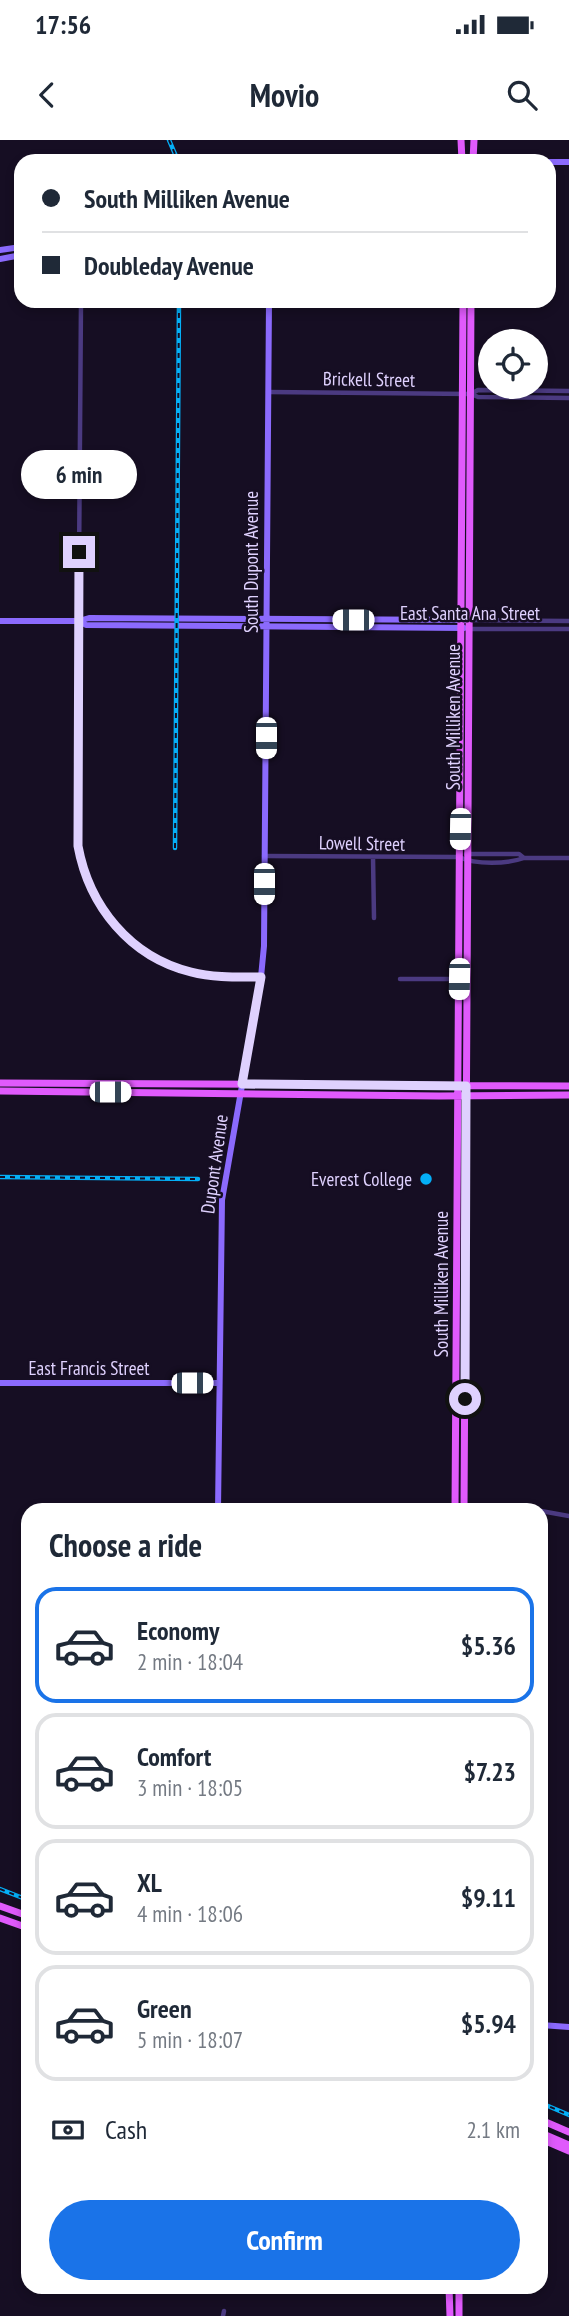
<!DOCTYPE html>
<meta charset="utf-8">
<style>
body{margin:0;font-family:"PT Sans Narrow",sans-serif;background:#f6f6f7;color:#1f2937;height:100vh;display:flex;flex-direction:column;font-size:26px;white-space:nowrap}
*{box-sizing:border-box;margin:0}
p{font-size:23px;color:#747a83}
.icon{flex:none;width:38px;height:38px;fill:none;stroke:currentColor;stroke-width:2;stroke-linecap:round;stroke-linejoin:round}
.map{position:relative;flex:1;overflow:hidden}
.panel{position:absolute;left:21px;top:1363px;width:527px;height:791px;display:flex;flex-direction:column;background:#fff;border-radius:21px;box-shadow:0 4px 10px #0003}
.panel>*{flex:none}
.banner{position:absolute;left:14px;top:14px;width:542px;height:154px;border-radius:21px;box-shadow:0 4px 10px #0003;display:grid;align-content:center;height:154px;padding:0 28px;background:#fff}
.fabs{position:absolute;left:478px;top:189px;display:grid;gap:14px}
.fabs a{display:grid;place-items:center;width:70px;height:70px;border-radius:50%;background:#fff;box-shadow:0 4px 10px #0003;font-size:35px}
.end{position:absolute;width:32px;height:32px;margin:-16px;border:9px solid #dfd1fe;background:#111;box-shadow:0 0 0 4px #111}
.from{border-radius:50%}
.bubble{position:absolute;height:49px;border-radius:24px;background:#fff;box-shadow:0 4px 10px #0003;font-size:23px;font-weight:800;line-height:49px;text-align:center}
.car{position:absolute;width:21px;height:42px;margin:-21px -10px;border-radius:9px;box-shadow:0 0 5px 2px #0007;background:linear-gradient(#fff 24%,#345 0 40%,#fff 0 76%,#345 0 86%,#fff 0)}
.banner b{display:flex;align-items:center;gap:24px;height:66px;font-size:26px}
.banner b+b{border-top:2px solid #e0e1e3}
.banner i{width:18px;height:18px;background:#1f2937}
ul{padding:0;list-style:none}
li{display:flex;align-items:center;gap:21px;height:116px;margin:0 14px 10px;padding:0 14px;border:4px solid #e0e1e3;border-radius:21px}
li div{flex:1}
li b{display:block;font-size:26px}
li em{font-style:normal;font-weight:800}
li.selected{border-color:#1a73e8}
li>.icon{width:63px;height:63px;stroke-width:1.5}
h2{padding:0 28px;font-size:32px;line-height:84px}
.pay{display:flex;align-items:center;gap:18px;height:77px;padding:0 28px;font-size:26px}
.pay p{margin-inline-start:auto}
.primary-button{display:flex;gap:14px;margin-top:auto;padding:14px 28px}
.primary-button a{flex:1;height:80px;border-radius:42px;background:#1a73e8;color:#fff;font-size:28px;font-weight:800;line-height:80px;text-align:center}
.status{display:flex;justify-content:space-between;align-items:center;height:49px;padding:0 35px;background:#fff;direction:ltr}
.status svg{height:19px;fill:currentColor}
header{display:flex;justify-content:space-between;align-items:center;height:91px;padding:0 28px;background:#fff;font-size:32px;font-weight:800}
.map>svg:first-child{display:block}
.lines{fill:none;stroke-linecap:round;stroke-linejoin:round}
.street{stroke:#4b3a81;stroke-width:4.5}
.secondary{stroke:#8b6afd;stroke-width:6}
.primary{stroke:#e05afc;stroke-width:7}
.rail-casing{stroke:#04aff7;stroke-width:4.5}
.rail{stroke:#160e23;stroke-width:2;stroke-dasharray:5;stroke-linecap:butt}
.route{stroke:#dfd1fe;stroke-width:9}
.poi-dot{fill:#04aff7;stroke:#160e23;stroke-width:2.5}
.labels{text-anchor:middle;dominant-baseline:central;stroke-width:5;stroke-linejoin:round;paint-order:stroke}
.street-label{font-size:19px;fill:#dfd1fe;stroke:#160e23}
.poi-label{font-size:19px;fill:#dfd1fe;stroke:#160e23;text-anchor:end}
</style>
<div class="status"><b>17:56</b><svg viewBox="0 0 49 12"><path d="M0 12V9h3v3zM5 12V6h3v6zM10 12V3h3v9zM15 12V0h3v12zM26 1h20v11H26zM47 4h2v5h-2z"/></svg></div>
<header><svg class="icon" aria-label="back" viewBox="0 0 24 24"><path d="M15 5l-7 7 7 7"/></svg>Movio<svg class="icon" aria-label="search" viewBox="0 0 24 24"><circle cx="10" cy="10" r="6"/><path d="M15 15l6 6"/></svg></header>
<div class="map">
<svg width="569" height="2176" viewBox="0 0 569 2176">
<rect width="100%" height="100%" fill="#160e23"/>
<g class="lines">
<!-- street -->
<path class="street" d="M81 161 77 690C82 762 132 825 207 836 225 838 243 837 261 837
M268 252 471 254 478 257 569 258
M471 254 478 250 569 251
M469 480 569 481
M469 489H569
M466 714H519L524 718H569
M264 716 459 717C476 725 507 724 524 718
M373 717 374 778
M400 839H459
M541 1371 569 1376
M223 2176 224 2171"/>
<!-- secondary -->
<path class="secondary" d="M364 21 390 18H462L471 21
M550 22H569
M0 110 21 107
M0 119 21 115
M0 481H79L89 478 469 480
M79 481 86 485 464 488
M0 1243H219
M218 1370 222 1060 261 837 264 806 269 161
M541 1885 569 1887"/>
<!-- primary -->
<path class="primary" d="M461 0 462 21
M473 21 474 0
M0 943 569 946
M0 951 439 956 569 955
M455 1370 463 161
M464 1370 471 161
M0 1766 28 1776
M0 1778 28 1788
M541 1980 569 1992
M541 1993 569 2005
M541 1999 569 2011
M449 2147 450 2176
M459 2147V2176"/>
<defs>
<path id="rail" d="M169 0 178 21
M175 708 179 161
M0 1037 198 1039
M0 1749 28 1760
M541 1963 569 1975"/>
</defs>
<!-- rail casing -->
<use href="#rail" class="rail-casing"/>
<!-- rail -->
<use href="#rail" class="rail"/>
</g>
<g class="lines">
<!-- route -->
<path class="route" d="M79 412 78 706C89 766 130 817 191 832 214 838 238 837 261 837L242 944 466 946 465 1259"/>
</g>
<!-- markers -->
<circle class="poi-dot" cx="426" cy="1039" r="7"/>
<g class="labels">
<!-- street labels -->
<g class="street-label">
<text transform="translate(369 239) rotate(1)">Brickell Street</text>
<text transform="translate(251 422) rotate(-90)">South Dupont Avenue</text>
<text x="470" y="473">East Santa Ana Street</text>
<text transform="translate(453 577) rotate(-90)">South Milliken Avenue</text>
<text transform="translate(362 703) rotate(1)">Lowell Street</text>
<text transform="translate(214 1024) rotate(-82)">Dupont Avenue</text>
<text transform="translate(441 1144) rotate(-90)">South Milliken Avenue</text>
<text x="89" y="1228">East Francis Street</text>
</g>
<!-- poi labels -->
<g class="poi-label">
<text x="412" y="1039">Everest College</text>
</g>
</g>
</svg>
<div class="fabs">
<a><svg class="icon" aria-label="locate" viewBox="0 0 24 24"><circle cx="12" cy="12" r="6"/><path d="M12 2v4M12 18v4M2 12h4M18 12h4"/></svg></a>
</div>
<i class="end from" style="left:465px;top:1259px"></i>
<i class="end" style="left:79px;top:412px"></i>
<div class="bubble" style="left:21px;top:310px;width:116px">6 min</div>
<i class="car" style="left:353px;top:480px;rotate:270deg"></i>
<i class="car" style="left:266px;top:598px;rotate:180deg"></i>
<i class="car" style="left:460px;top:689px;rotate:181deg"></i>
<i class="car" style="left:264px;top:744px;rotate:180deg"></i>
<i class="car" style="left:459px;top:839px;rotate:181deg"></i>
<i class="car" style="left:110px;top:952px;rotate:90deg"></i>
<i class="car" style="left:192px;top:1243px;rotate:90deg"></i>
<div class="banner">
<b><i class="from"></i>South Milliken Avenue</b>
<b><i></i>Doubleday Avenue</b>
</div>
<section class="panel">
<h2>Choose a ride</h2>
<ul>
<li class="selected"><svg class="icon" aria-label="car" viewBox="0 0 24 24"><path d="M5 17H2v-5l4-1 3-4h7l3 4 3 1v5h-3M9 17h6M6 11h13"/><circle cx="7" cy="17" r="2"/><circle cx="17" cy="17" r="2"/></svg><div><b>Economy</b><p>2 min · 18:04</p></div><em>$5.36</em></li>
<li><svg class="icon" aria-label="car" viewBox="0 0 24 24"><path d="M5 17H2v-5l4-1 3-4h7l3 4 3 1v5h-3M9 17h6M6 11h13"/><circle cx="7" cy="17" r="2"/><circle cx="17" cy="17" r="2"/></svg><div><b>Comfort</b><p>3 min · 18:05</p></div><em>$7.23</em></li>
<li><svg class="icon" aria-label="car" viewBox="0 0 24 24"><path d="M5 17H2v-5l4-1 3-4h7l3 4 3 1v5h-3M9 17h6M6 11h13"/><circle cx="7" cy="17" r="2"/><circle cx="17" cy="17" r="2"/></svg><div><b>XL</b><p>4 min · 18:06</p></div><em>$9.11</em></li>
<li><svg class="icon" aria-label="car" viewBox="0 0 24 24"><path d="M5 17H2v-5l4-1 3-4h7l3 4 3 1v5h-3M9 17h6M6 11h13"/><circle cx="7" cy="17" r="2"/><circle cx="17" cy="17" r="2"/></svg><div><b>Green</b><p>5 min · 18:07</p></div><em>$5.94</em></li>
</ul>
<div class="pay"><svg class="icon" aria-label="cash" viewBox="0 0 24 24"><path d="M3 7h18v10H3z"/><circle cx="12" cy="12" r="2"/></svg>Cash<p>2.1 km</p></div>
<div class="primary-button"><a>Confirm</a></div>
</section>
</div>
